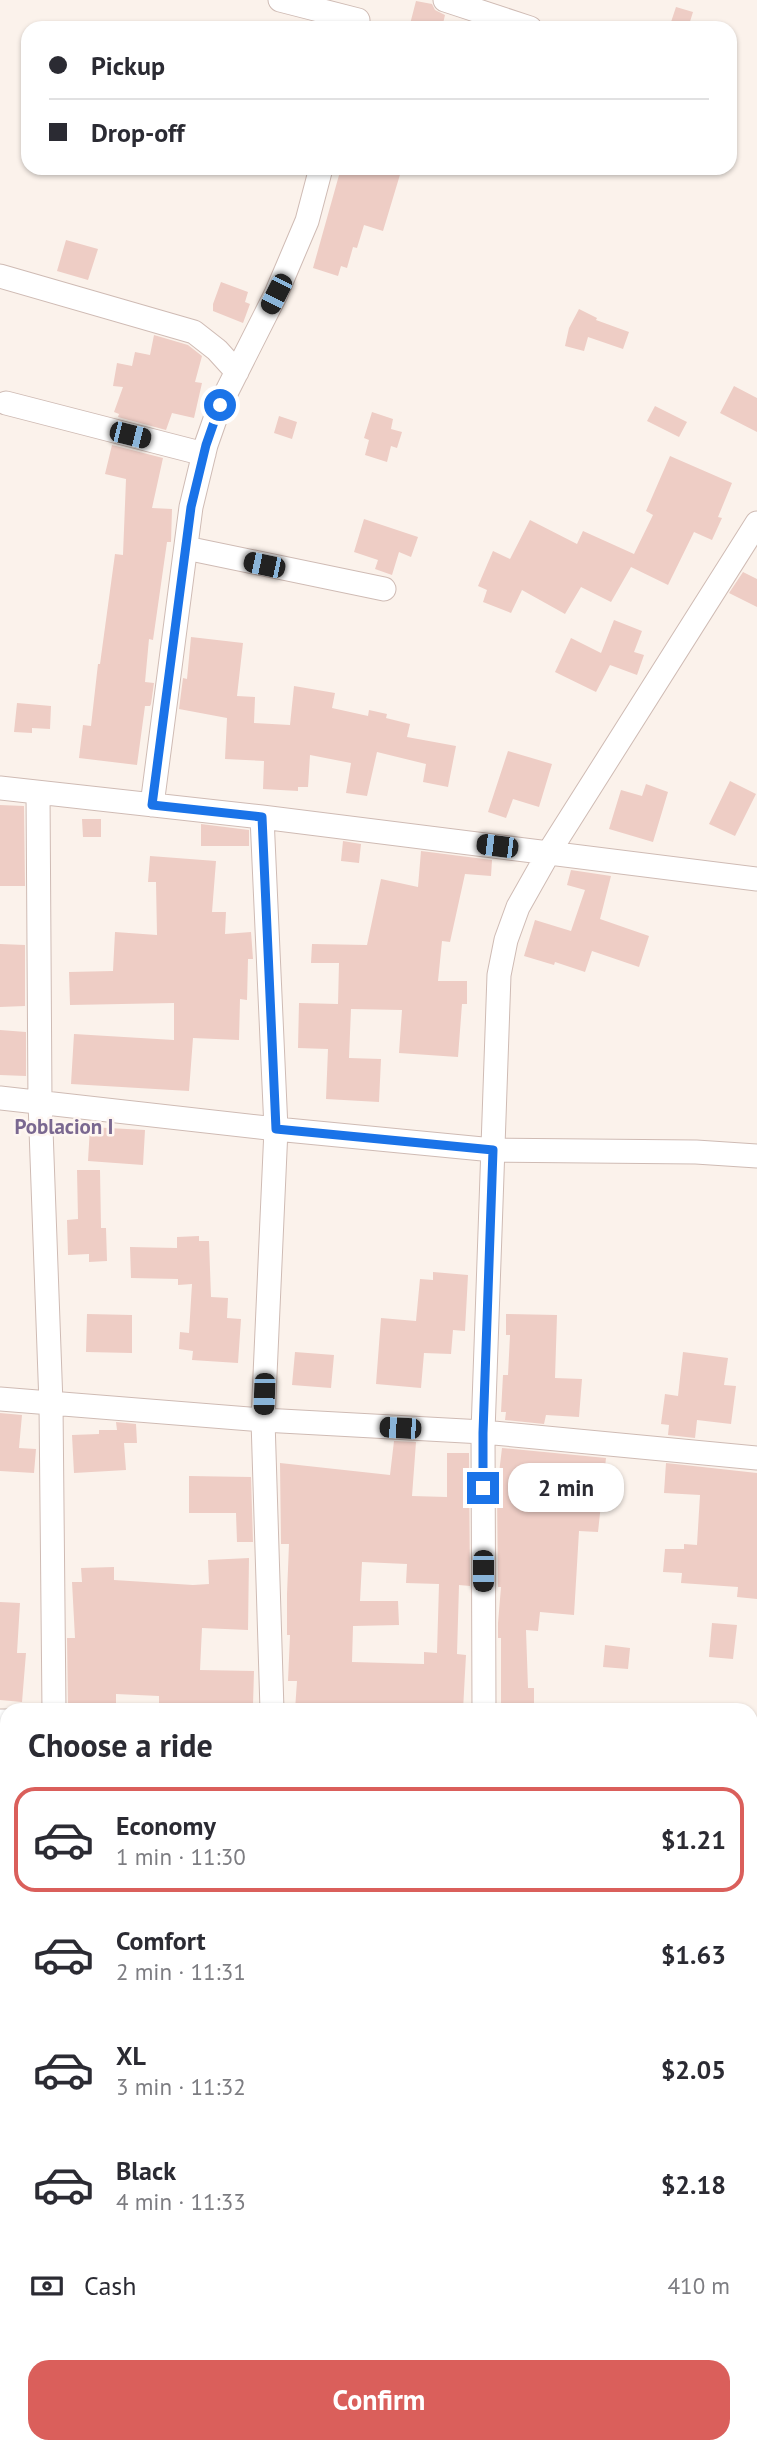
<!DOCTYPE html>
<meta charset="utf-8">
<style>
body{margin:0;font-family:"PT Sans",sans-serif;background:#f7f7f7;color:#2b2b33;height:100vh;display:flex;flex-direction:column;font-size:26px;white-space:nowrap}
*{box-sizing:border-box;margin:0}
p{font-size:23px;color:#7c7c81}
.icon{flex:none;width:38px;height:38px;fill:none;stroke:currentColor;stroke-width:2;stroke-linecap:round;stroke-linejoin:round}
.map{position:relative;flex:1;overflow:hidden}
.side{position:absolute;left:0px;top:1703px;width:758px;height:751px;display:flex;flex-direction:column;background:#fff;border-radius:21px 21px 0 0;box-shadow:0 2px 5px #0004}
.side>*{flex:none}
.guide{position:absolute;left:21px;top:21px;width:716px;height:154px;border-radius:21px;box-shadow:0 2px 5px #0004;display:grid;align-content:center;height:154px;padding:0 28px;background:#fff}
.end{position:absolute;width:32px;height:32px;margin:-16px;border:9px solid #1a73e8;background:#fff;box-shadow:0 0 0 4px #fff}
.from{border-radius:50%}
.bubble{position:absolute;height:49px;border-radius:21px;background:#fff;box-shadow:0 2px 5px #0004;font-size:23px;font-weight:700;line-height:49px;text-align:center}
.car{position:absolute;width:21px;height:42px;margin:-21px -10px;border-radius:9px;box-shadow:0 0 5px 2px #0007;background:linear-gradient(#222 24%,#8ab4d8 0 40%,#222 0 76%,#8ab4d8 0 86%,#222 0)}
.guide b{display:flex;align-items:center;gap:24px;height:66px;font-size:26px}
.guide b+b{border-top:2px solid #e1e1e2}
.guide i{width:18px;height:18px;background:#2b2b33}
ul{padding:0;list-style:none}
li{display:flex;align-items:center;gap:21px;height:105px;margin:0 14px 10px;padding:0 14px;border:4px solid transparent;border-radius:21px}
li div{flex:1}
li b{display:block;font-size:26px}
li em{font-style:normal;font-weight:700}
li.current{border-color:#da5f5b}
li>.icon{width:63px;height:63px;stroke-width:1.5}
h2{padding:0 28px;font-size:32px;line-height:84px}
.pay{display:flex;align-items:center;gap:18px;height:77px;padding:0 28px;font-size:26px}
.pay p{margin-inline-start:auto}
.action{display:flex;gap:14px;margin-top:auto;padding:14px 28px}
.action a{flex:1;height:80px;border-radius:21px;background:#da5f5b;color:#fff;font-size:28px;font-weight:700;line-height:80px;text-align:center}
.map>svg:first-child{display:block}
.green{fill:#dce8ca}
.building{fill:#eecdc5;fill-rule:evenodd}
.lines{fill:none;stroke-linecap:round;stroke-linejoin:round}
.minor-casing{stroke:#cfbbb4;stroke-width:25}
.minor{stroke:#fff;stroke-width:23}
.route{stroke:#1a73e8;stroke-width:9}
.labels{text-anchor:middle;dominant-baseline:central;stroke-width:5;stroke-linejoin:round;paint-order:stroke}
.quarter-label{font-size:21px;font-weight:bold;fill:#7a6890;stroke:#fef6f1}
</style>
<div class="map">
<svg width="757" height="2452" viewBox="0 0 757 2452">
<rect width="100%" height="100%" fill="#fbf2eb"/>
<!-- green -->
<path class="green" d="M0 2075H7V2230H0Z
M0 2333H7V2446L53 2447V2452H0Z"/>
<!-- building -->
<path class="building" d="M416 1 432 4 435 10 445 15 442 28H409Z
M676 7 693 12 688 28H669Z
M341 168H402L383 231 364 225 357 248 353 247 347 268 341 266 338 276 313 268Z
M66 240 98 249 88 280 57 271Z
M221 282 248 292 245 302 250 304 243 323 213 311V304Z
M579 309 597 318 596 320 629 332 623 349 588 337 584 351 565 346 569 328Z
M154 335 188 345 202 356 195 382 202 383 194 418 172 413 166 430 118 417 119 414 114 412 123 387 113 386 117 363 132 366 135 352 150 355Z
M734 386 757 398V432L720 413Z
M655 406 687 422 679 437 647 421Z
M372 412 393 419 391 429 402 432 397 448 391 446 387 462 365 455 369 440 364 438Z
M279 416 297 422 292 439 274 433Z
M112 445 163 458 152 508 172 509 171 542H167L153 640 149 639 145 682 154 683 151 704 150 706H145L137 765 79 758 83 725 91 726 98 664H100L115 554 123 555 126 479 105 474Z
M670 456 732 483 718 517 722 518 712 540 694 532 668 585 631 567 611 602 581 587 565 614 522 590 511 613 483 602 487 590 478 586 493 551 510 559 530 520 577 544 583 531 634 554 653 515 646 511Z
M364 519 418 537 411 557 399 552 392 575 375 569 378 560 354 552Z
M743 572 757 579V607L729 593Z
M614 620 642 631 634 652 644 655 637 675 610 665 596 692 555 672 571 638 601 653Z
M191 637 243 643 237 696 255 697 254 723 290 725 294 686 335 693 332 708 368 716 369 710 387 714 386 718 410 724 407 737 456 746 448 787 423 782 426 764 377 752 367 796 346 793 351 763 310 755 308 787H298V791L263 789 264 761 225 759 227 718 179 709 183 678 187 679Z
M17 703 51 706 50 729 32 728V733L14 732Z
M508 751 552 764 539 807 513 799 506 818 488 812Z
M730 781 756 794 735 836 709 824Z
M646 784 668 792 653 842 609 829 621 790 642 796Z
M0 805 24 806 25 886H0Z
M82 819H101V837H83Z
M201 824 249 830V846H201Z
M343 841 361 844 359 863 341 861Z
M421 851 492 860 491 876 465 874 450 942 442 941 438 981H467V1004H462L458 1057 399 1053 402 1010 351 1009 349 1058 381 1059 379 1102 326 1099 328 1049 298 1048 299 1003 338 1004 339 963H311L312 944 367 945 381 879 418 887Z
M150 856 216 861 212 912H226L225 934 251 932 253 959H248L247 1000 240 999 239 1040 193 1038 189 1091 71 1084 74 1034 174 1040V1003L70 1005 69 972 113 971 115 932 157 935 156 882H148Z
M571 870 611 876 600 919 649 936 639 967 592 951 585 972 555 962 554 965 524 956 535 920 571 931 585 890 567 885Z
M0 944 25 945V1006L0 1007Z
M0 1030 26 1032V1076L0 1075Z
M90 1127 145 1130 143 1165 88 1161Z
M77 1170H100L101 1228H106L107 1261 89 1262V1254L68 1255 67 1220 78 1219Z
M199 1236V1241H209L211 1297 228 1298 227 1318 241 1319 238 1363 192 1360 193 1351 179 1349 180 1332 189 1333 192 1284 178 1285V1279L131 1278 130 1247 177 1248V1237Z
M433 1272 468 1275 465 1331 453 1330 451 1354 424 1353 421 1388 376 1384 381 1318 416 1321 420 1279 433 1280Z
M87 1314 132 1315V1353L86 1352Z
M506 1314 557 1315 555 1378 582 1379 579 1417 546 1415 544 1424 505 1420 506 1412H501L503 1375H508L510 1335H506Z
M295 1352 334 1355 331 1388 292 1385Z
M683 1352 728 1358 724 1385 736 1386 731 1424 697 1420 695 1438 668 1435 669 1425 661 1424 665 1394 678 1396Z
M0 1413 22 1415 19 1448 36 1449 34 1473 0 1471Z
M116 1422 136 1424 137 1443H124L126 1470 74 1473 72 1435 99 1434V1430H117Z
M394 1441 416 1442 412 1496 447 1497V1453H469L470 1586 459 1585 457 1654 466 1655 463 1710H295L297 1681H288L290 1635H287V1594L289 1544H281L280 1463 390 1475ZM362 1562 407 1564 406 1583 439 1584 437 1653 424 1652V1664L352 1662 353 1626 399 1625 398 1601H360Z
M502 1448 606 1458 598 1532 579 1531 574 1615 540 1612 538 1631 526 1630 528 1688H534V1710H501V1638H498V1623L501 1587H498L497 1490Z
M666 1463 757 1473V1599L737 1597 738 1587 681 1583 682 1573 663 1572 665 1549H684V1544L697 1545 700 1495 664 1493Z
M189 1476 251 1477 253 1542H237L236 1513H189Z
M249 1558 248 1630 202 1628 200 1670 254 1671 253 1705 199 1703 198 1708 159 1706V1696L116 1694V1703L68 1704 67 1638H75L72 1582H82L81 1568 114 1567V1580L193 1585 209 1584 208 1560Z
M0 1602 20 1603 17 1653H26L22 1702 0 1700Z
M712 1623 737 1625 733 1659 709 1657Z
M605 1645 630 1648 628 1669 603 1667Z"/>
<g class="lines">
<defs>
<path id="minor" d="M280 0 358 20
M445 0 530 28
M0 276 194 332 217 350 237 372
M6 403 204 454
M186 548 384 589
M0 788 262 817 757 879
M38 793 40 1102 51 1404 54 1710
M152 805 191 507 206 445 220 405 276 294 307 221 321 168
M262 817 276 1129 263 1420 272 1710
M0 1098 276 1129 493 1150 696 1152 757 1156
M0 1399 263 1420 483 1432 757 1458
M484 1710 483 1432 499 975 506 940 518 907 549 852 757 523
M0 1721H7
M751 1773 757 1774
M0 2024 7 2025
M751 2068H757
M0 2317 7 2318
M751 2336H757
M76 2446 77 2452
M296 2446 297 2452
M474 2452V2446"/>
</defs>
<!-- minor casing -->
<use href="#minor" class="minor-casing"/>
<!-- minor -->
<use href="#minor" class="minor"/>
</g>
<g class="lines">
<!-- route -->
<path class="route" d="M220 405 206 445 191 507 152 805 262 817 276 1129 493 1150 483 1433V1488"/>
</g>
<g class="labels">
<!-- quarter labels -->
<g class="quarter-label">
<text x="64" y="1126">Poblacion I</text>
</g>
</g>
</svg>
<i class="end from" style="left:220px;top:405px"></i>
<i class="end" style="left:483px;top:1488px"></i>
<div class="bubble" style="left:508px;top:1463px;width:116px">2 min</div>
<i class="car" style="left:276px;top:294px;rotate:207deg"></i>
<i class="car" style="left:130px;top:435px;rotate:104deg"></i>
<i class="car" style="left:264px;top:565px;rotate:282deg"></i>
<i class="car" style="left:497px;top:846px;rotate:277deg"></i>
<i class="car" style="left:264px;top:1394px;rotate:182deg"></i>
<i class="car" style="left:400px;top:1428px;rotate:273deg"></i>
<i class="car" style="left:483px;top:1571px;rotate:180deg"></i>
<div class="guide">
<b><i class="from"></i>Pickup</b>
<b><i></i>Drop-off</b>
</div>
<section class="side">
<h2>Choose a ride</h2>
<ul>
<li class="current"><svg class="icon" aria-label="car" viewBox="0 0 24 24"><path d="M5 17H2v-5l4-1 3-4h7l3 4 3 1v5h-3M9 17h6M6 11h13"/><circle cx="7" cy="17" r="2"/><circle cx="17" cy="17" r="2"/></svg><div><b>Economy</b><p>1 min · 11:30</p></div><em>$1.21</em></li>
<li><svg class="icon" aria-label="car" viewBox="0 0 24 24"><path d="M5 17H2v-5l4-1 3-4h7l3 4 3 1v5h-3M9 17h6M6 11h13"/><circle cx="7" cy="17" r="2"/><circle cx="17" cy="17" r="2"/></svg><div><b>Comfort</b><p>2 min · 11:31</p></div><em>$1.63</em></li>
<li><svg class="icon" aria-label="car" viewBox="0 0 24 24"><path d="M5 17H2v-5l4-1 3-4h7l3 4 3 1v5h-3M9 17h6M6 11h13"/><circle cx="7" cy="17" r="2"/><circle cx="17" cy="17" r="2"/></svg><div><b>XL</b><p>3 min · 11:32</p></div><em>$2.05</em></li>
<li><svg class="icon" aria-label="car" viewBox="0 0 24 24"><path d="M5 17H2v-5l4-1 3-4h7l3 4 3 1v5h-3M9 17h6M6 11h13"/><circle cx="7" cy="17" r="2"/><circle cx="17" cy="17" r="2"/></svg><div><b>Black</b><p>4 min · 11:33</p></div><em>$2.18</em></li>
</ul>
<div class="pay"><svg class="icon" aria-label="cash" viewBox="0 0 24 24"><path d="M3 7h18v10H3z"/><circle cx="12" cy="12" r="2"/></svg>Cash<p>410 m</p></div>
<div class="action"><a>Confirm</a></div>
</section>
</div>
